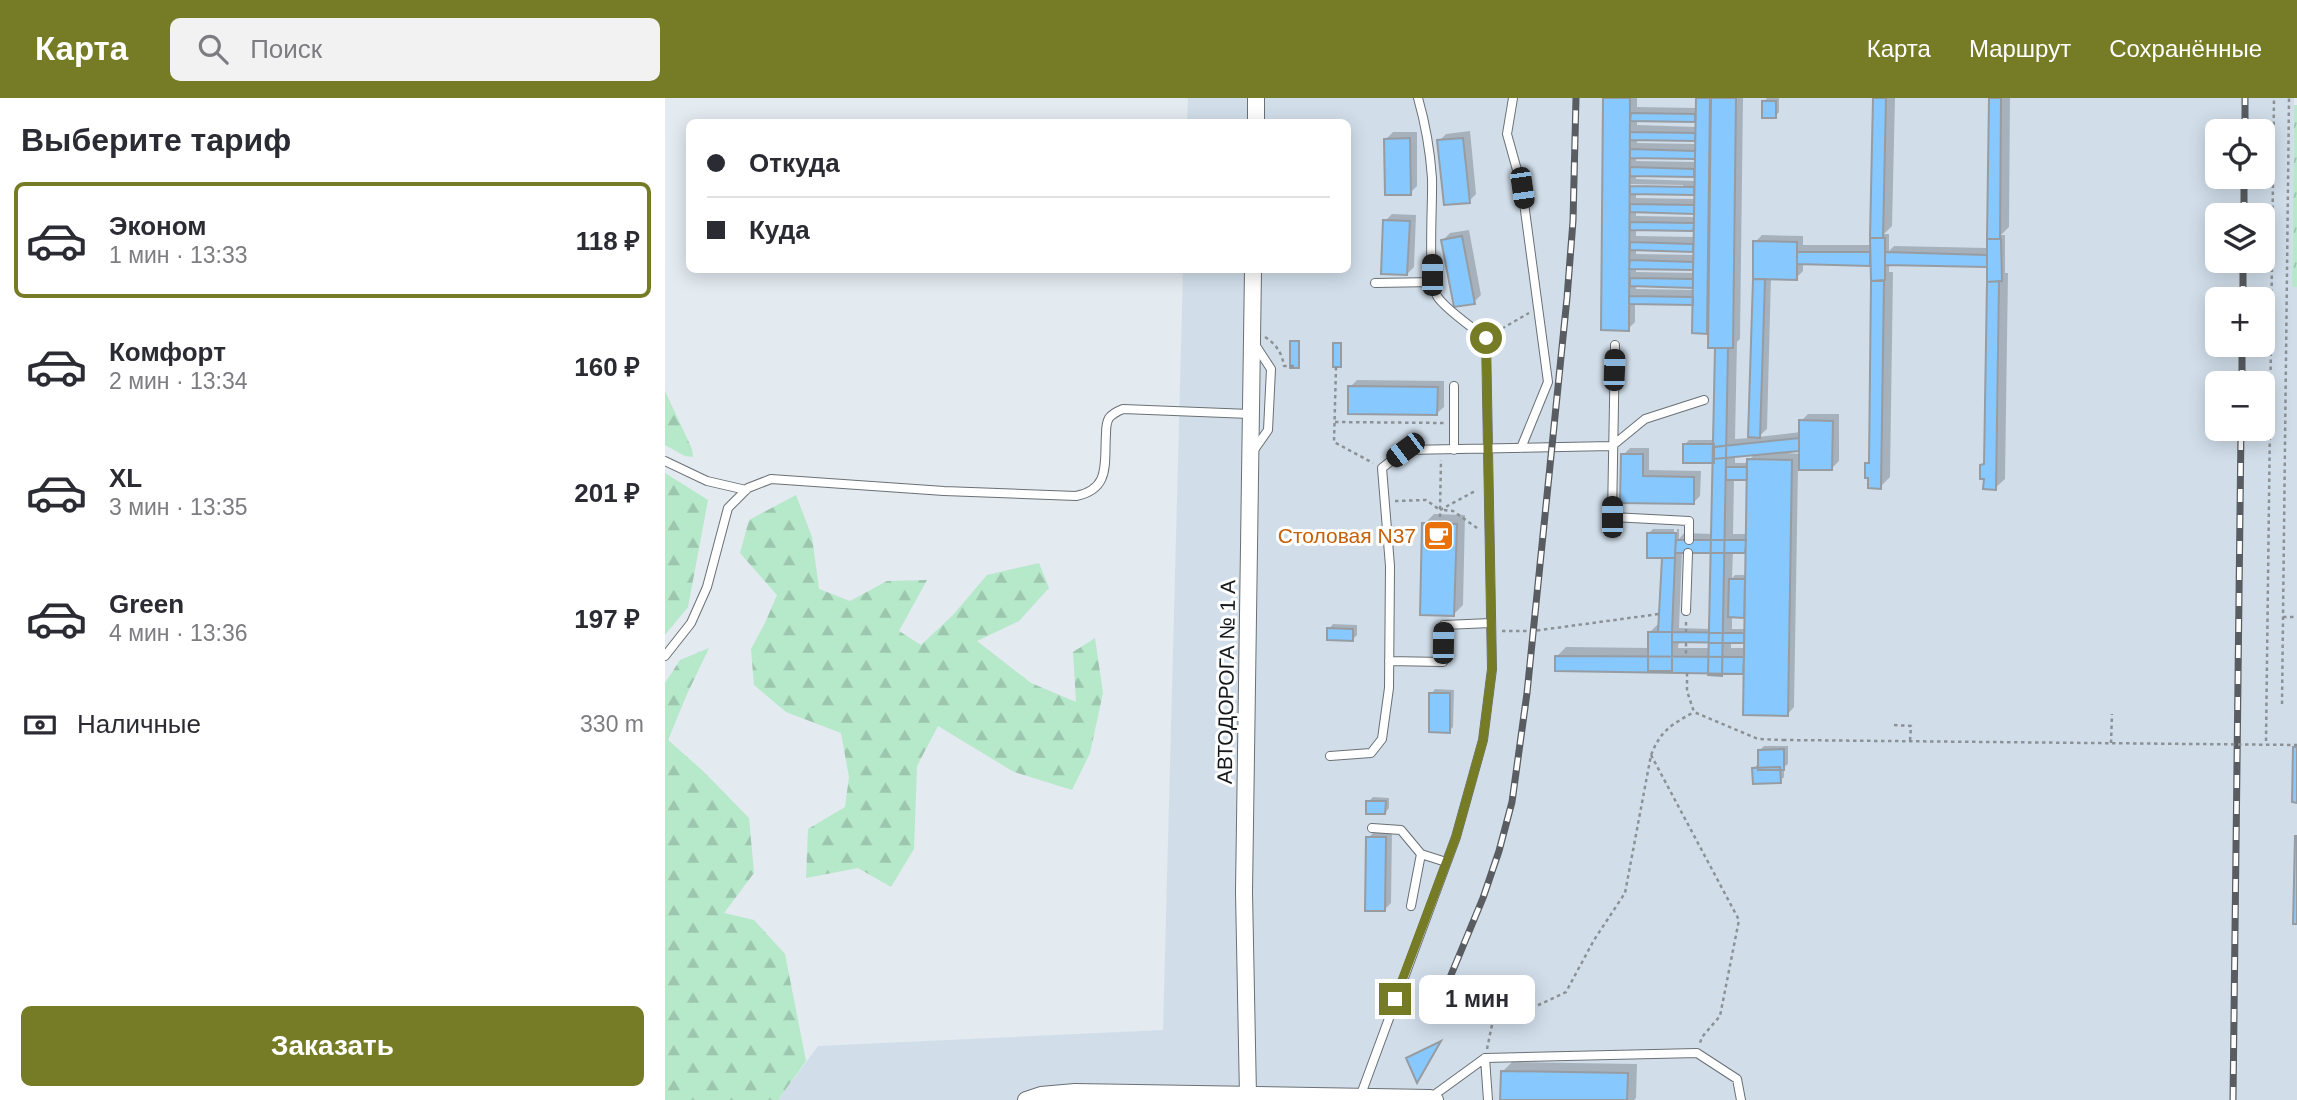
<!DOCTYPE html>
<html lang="ru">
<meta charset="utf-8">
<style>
body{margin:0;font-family:Helvetica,sans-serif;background:#f2f2f3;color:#2b2b33;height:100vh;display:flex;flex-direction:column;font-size:26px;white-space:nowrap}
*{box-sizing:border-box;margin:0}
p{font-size:23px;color:#7c7c81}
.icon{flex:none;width:38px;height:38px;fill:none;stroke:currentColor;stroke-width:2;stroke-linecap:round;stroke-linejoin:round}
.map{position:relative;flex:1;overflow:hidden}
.details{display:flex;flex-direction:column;background:#fff;width:665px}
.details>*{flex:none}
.banner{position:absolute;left:21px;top:21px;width:665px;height:154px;border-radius:10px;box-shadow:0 4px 18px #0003;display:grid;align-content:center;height:154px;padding:0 21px;background:#fff}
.controls{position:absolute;left:1540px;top:21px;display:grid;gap:14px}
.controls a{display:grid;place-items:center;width:70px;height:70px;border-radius:10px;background:#fff;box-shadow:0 4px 18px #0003;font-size:35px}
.end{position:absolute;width:32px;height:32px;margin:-16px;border:9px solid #767c26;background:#fff;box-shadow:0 0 0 4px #fff}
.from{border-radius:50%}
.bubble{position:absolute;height:49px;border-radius:10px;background:#fff;box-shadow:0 4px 18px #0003;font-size:23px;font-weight:600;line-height:49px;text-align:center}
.car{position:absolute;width:21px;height:42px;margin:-21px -10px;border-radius:9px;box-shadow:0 0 5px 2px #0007;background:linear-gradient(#222 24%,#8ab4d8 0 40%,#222 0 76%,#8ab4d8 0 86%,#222 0)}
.banner b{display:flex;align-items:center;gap:24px;height:66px;font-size:26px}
.banner b+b{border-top:2px solid #e1e1e2}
.banner i{width:18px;height:18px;background:#2b2b33}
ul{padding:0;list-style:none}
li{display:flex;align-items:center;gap:21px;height:116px;margin:0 14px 10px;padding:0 7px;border:4px solid transparent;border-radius:10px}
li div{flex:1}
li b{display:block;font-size:26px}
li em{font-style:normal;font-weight:600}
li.current{border-color:#767c26}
li>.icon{width:63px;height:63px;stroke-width:1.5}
h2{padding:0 21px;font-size:32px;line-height:84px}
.pay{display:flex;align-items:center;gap:18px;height:77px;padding:0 21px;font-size:26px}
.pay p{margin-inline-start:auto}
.primary-button{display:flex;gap:14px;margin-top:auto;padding:14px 21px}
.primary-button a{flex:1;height:80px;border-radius:10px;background:#767c26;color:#fff;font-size:28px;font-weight:600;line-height:80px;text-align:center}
header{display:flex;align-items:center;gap:42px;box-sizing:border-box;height:98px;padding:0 35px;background:#767c26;color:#fff}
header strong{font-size:33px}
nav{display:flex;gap:38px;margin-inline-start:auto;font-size:24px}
.search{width:490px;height:63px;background:#f2f2f3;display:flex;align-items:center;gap:18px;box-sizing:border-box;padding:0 24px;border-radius:10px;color:#7c7c81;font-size:26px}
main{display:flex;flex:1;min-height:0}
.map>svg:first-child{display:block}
.built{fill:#d1deea;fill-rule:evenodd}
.grass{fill:url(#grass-tufts)}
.forest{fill:url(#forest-firs)}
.shadow{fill:#0003;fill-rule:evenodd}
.building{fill:#87c8fe;stroke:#969ca2;stroke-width:2}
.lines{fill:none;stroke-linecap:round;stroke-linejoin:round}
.service-casing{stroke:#6a7075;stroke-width:10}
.minor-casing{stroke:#6a7075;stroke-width:18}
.path{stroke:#8b9195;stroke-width:2.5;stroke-dasharray:3.5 3.5;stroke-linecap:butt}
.service{stroke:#fff;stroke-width:8}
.minor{stroke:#fff;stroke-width:16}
.rail-casing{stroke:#595d61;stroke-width:7}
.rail{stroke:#fff;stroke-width:4.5;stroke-dasharray:13;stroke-linecap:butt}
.path-bridge{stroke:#8b9195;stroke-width:2.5;stroke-dasharray:3.5 3.5;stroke-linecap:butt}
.route{stroke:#767c26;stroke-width:9}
.labels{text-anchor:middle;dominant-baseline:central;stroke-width:6;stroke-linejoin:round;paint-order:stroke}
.food-label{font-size:21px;fill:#c56008;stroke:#fff;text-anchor:end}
.street-label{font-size:21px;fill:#15181a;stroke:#fff}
</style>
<header>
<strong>Карта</strong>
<div class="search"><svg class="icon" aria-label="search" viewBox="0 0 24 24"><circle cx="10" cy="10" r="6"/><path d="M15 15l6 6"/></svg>Поиск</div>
<nav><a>Карта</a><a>Маршрут</a><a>Сохранённые</a></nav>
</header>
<main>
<section class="details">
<h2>Выберите тариф</h2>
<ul>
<li class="current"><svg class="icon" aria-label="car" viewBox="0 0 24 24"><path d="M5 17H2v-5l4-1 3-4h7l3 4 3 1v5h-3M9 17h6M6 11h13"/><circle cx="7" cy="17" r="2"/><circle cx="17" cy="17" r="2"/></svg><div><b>Эконом</b><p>1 мин · 13:33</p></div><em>118 ₽</em></li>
<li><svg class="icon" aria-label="car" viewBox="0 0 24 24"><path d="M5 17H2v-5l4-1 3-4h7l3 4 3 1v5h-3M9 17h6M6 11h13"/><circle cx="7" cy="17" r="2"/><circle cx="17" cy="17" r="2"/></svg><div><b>Комфорт</b><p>2 мин · 13:34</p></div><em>160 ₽</em></li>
<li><svg class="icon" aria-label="car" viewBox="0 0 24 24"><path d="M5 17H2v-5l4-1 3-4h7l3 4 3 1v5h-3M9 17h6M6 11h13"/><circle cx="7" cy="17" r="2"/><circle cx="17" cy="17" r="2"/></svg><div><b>XL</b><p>3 мин · 13:35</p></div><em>201 ₽</em></li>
<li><svg class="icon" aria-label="car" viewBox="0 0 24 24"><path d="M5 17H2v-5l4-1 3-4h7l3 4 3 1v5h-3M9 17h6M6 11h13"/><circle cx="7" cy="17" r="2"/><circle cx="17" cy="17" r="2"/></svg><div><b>Green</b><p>4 мин · 13:36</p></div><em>197 ₽</em></li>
</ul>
<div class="pay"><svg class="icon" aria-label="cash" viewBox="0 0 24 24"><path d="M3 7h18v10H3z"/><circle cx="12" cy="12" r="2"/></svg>Наличные<p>330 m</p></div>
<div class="primary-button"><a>Заказать</a></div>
</section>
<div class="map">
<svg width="1632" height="1002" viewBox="0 0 1632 1002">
<defs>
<pattern id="grass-tufts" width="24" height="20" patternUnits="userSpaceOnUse" patternTransform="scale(1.75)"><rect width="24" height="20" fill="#b6e8ca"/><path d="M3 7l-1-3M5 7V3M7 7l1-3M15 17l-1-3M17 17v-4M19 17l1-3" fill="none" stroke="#9cc6ad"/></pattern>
<pattern id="forest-firs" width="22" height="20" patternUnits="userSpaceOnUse" patternTransform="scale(1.75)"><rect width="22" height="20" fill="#b6e8ca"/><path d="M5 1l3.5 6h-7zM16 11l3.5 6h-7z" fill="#9cc6ad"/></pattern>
</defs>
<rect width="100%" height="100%" fill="#e3eaf0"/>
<!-- built -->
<path class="built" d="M523 0H1629L1627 188 1632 189V1002H113L153 948 498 932 518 172H682V24H522ZM1552 33H1598V79H1552ZM1552 117H1598V163H1552ZM1552 201H1598V247H1552ZM1552 285H1598V331H1552Z"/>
<!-- grass -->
<path class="grass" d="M1629 7H1632V189H1627Z"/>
<!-- forest -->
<path class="forest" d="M0 293 27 351 28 359 20 358 0 347Z
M0 375 43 402 23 509 0 537Z
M131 397 147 439 154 491 185 503 222 483 262 482 234 533 256 547 288 517 322 477 374 465 384 490 354 523 312 543 366 585 411 604 408 554 430 540 438 595 425 655 407 692 349 674 273 628 252 668 249 751 226 789 193 770 141 780 143 731 180 709 184 679 176 635 121 614 89 587 86 551 100 525 112 497 75 455 84 422Z
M44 550 22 596 3 642 38 673 84 720 89 775 59 815 89 822 120 856 141 963 113 1002H0V585L15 562Z"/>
<!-- shadow -->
<path class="shadow" d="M939 0H972V9L1032 10V0H1078L1075 241 1072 244 1070 341 1085 340 1090 144 1097 137 1138 138V147H1207L1210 0H1230L1227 128 1219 136H1224V153L1229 148 1323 150 1325 0H1345L1344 129 1336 137H1340V175H1343L1340 381 1330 390 1317 367 1321 363 1323 167 1224 165V174H1228L1225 379 1215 389 1202 366 1206 362 1207 163 1205 166 1138 165V173L1131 180 1106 179 1102 331 1093 339 1136 334V323L1143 316H1174V363L1167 370H1133L1129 609 1122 617 1080 574 1045 575 891 559 901 549 985 550V534L992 527H995L998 461 984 435 988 431H1009V454H1012V431H1014V441L1019 435 1048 436 1049 363 1020 346 1024 342H1050L1052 251 1044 234H1029V205L970 204V224L963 231ZM972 22 1032 23V29L972 27ZM972 40 1032 42V46L972 45ZM971 58 1031 59V64L971 63ZM971 76 1031 77V83L971 81ZM956 86 1018 87V91L956 89ZM971 94 1031 96V101L971 100ZM971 113 1031 114V119L971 118ZM971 131 1030 132V139L971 138ZM971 151 1030 152V157L971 156ZM971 169 1030 170V175L971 174ZM971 187 1030 188V192L971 191ZM1136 351V356L1122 355V353ZM1090 356 1084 362V365H1070V357ZM1083 378 1082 436H1068L1069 381ZM1017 453H1047L1046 531 1014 530ZM1068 454H1082V477H1070L1067 480ZM1081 516V531H1067V518H1079ZM1014 543H1046L1045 550H1013ZM1066 543H1081V550H1066Z
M1102 0H1114V14L1110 19 1099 4Z
M805 33 811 96 804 103 774 43 781 36Z
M728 34H752V88L745 95 721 41Z
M727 116 751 117 749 169 742 176 720 123Z
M804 132 816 197 809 204 778 142 785 135Z
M629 242H635L633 268 627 244Z
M692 282 779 283V309L771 316 685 289Z
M965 350H984V372L1036 373 1035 398 1028 405 957 403 958 357Z
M769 416 800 417 798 507 789 516 759 426Z
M668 526 692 527V537L687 542 664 531Z
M770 591 789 592 788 629 784 633 766 596Z
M1099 648H1123V666L1119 669V679L1115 683 1089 670 1093 666 1094 653Z
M708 699 724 700V710L720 715 703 704Z
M710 733H727L726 805 719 812 703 740Z
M847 964 972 966 971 1000 969 1002H837V974Z"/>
<!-- building -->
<path class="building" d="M938 0H965L964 233 936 232Z
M1031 0H1045L1042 236 1027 235Z
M1046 0H1071L1068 250H1043Z
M1208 0H1221L1218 140H1205Z
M1324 0H1336L1335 141H1322Z
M1097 3H1111V20H1097Z
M966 15 1030 16V24L965 23Z
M965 34 1030 35V43L965 42Z
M745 40 746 97H720L719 41Z
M798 40 805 105 779 107 772 42Z
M965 51 1030 53V61L965 60Z
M965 69 1029 71V79L965 78Z
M965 88 1029 89V97L965 96Z
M965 106 1029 107V116L965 114Z
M718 122 745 123 742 177 716 176Z
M965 124 1029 125 1028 133 965 132Z
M797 138 810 206 789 209 776 142Z
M1205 140H1220V182L1206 183Z
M1322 141H1336L1337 183 1322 184Z
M1088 143 1132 144V182L1088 181Z
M965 144 1028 146V154L965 152Z
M1132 154H1205V168L1132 166Z
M1220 154 1322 157V169L1220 167Z
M965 162 1028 164V172L964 171Z
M965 180 1028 181V190L965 188Z
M1088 181H1100L1095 340 1083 339Z
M1206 183H1219L1216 391 1203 390V380H1200V365H1204Z
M1334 183 1331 392 1318 391 1319 381H1315V367L1319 366 1322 184Z
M964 198 1028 199V207L964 206Z
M625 243H634V270H625Z
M668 245H676V269H668Z
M1050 250H1063L1057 578 1043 577Z
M683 288 773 289 772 317 683 316Z
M1134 322 1168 323 1167 372H1134Z
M1134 340V353L1049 361V349Z
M1018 346H1049V365H1018Z
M956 356H978V378L1029 379V406L955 405Z
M1082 361 1127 362 1123 618 1078 617Z
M1061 369H1082V382H1061Z
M757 425 792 426 789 518 755 517Z
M982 435H1011L1010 460H982Z
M1011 442H1081L1080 455H1010Z
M997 460H1010L1007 534H993Z
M1064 481H1080L1079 520 1063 519Z
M662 530 688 531V543L662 542Z
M983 534H1007V573H983Z
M1007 534 1079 535V545L1007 544Z
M890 558 1079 559 1078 576 890 573Z
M764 595H785V635L764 634Z
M1628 649H1632V705L1627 704Z
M1119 651V672H1093V652Z
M1115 669 1116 685 1088 686 1087 670Z
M701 703H721L720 716H701Z
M1630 738H1632V826H1628Z
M701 739H721L720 813H700Z
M776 943 752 985 741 960Z
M836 973 963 975 962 1002H835Z"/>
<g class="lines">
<defs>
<path id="service" d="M848 0 842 36 857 90 883 284 856 350
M710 185 769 184
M950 247 947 419 1024 423V442
M789 288V352
M589 352 603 332 606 271 589 245
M0 363 42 383 81 392
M1021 513 1023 455
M0 558 26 525 42 489 63 410 83 390 106 381 279 393 411 398C446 391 439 365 441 336 441 330 441 325 444 320 448 315 453 313 458 311L585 316
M724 563 778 564 779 527 826 525
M665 658 706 655 717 641 724 590 725 468 717 370 740 352 947 348 980 321 1039 302
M707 730 736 732 756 756 781 764
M746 808 756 756
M820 960 823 1002
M695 999 791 739 818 642 827 571 821 240C809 231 779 210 772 198 762 179 768 105 767 80 765 51 761 28 753 0
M765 1000 820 960 1032 955 1072 981 1076 1002"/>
<path id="minor" d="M591 24V0
M583 998 579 794 588 172
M361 1002 376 997 410 994 765 1000 770 1002"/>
</defs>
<!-- service casing -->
<use href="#service" class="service-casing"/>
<!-- minor casing -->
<use href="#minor" class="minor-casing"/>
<!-- path -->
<path class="path" d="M831 234 864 215
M600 239C611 246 617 255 619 268H629
M671 269 669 344 708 365
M670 324 779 325
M730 403 761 402 775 412 776 362
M779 412 788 413 815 432
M775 426V412L812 392
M1618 519H1632
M1021 524V534
M837 533H868L994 516
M1021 545V559
M1022 575V593L1029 614 1093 641 1118 642
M1617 606 1624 0
M1229 627 1246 628 1245 643
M1601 643 1609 0
M1446 645 1447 616
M986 657 1074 822 1055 918 1037 939 1035 945
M822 951 828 922 865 911 901 894 929 842 960 795 986 657C996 632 1006 627 1029 614"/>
<!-- service -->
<use href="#service" class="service"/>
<!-- minor -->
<use href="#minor" class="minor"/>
<defs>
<path id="rail" d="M1580 33V0
M1579 117V79
M1578 201V163
M1577 285V247
M769 918 818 800 834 753 847 704 862 595 902 200 908 123 911 0
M1568 1002 1576 331"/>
</defs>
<!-- rail casing -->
<use href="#rail" class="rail-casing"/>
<!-- rail -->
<use href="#rail" class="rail"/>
<!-- path-bridge -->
<path class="path-bridge" d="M1118 642 1632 647"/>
</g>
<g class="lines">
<!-- route -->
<path class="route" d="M730 901 791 739 818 642 827 571 821 240"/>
</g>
<!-- icons -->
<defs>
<symbol id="cafe-square" viewBox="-11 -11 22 22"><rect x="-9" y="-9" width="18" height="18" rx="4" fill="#e8710a" stroke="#fff"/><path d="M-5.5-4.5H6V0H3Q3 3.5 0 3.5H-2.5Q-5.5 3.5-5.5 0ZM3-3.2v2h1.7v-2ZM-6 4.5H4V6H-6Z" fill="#fff"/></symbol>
</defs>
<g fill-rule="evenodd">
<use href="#cafe-square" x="756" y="420" width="35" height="35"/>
</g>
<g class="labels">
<!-- food labels -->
<g class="food-label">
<text x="751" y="437">Столовая N37</text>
</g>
<!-- street labels -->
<g class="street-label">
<text transform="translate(561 584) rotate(-89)">АВТОДОРОГА № 1 А</text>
</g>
</g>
</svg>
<div class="controls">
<a><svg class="icon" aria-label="locate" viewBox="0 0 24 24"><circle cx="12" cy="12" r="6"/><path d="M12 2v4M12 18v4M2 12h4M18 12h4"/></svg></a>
<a><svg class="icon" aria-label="layers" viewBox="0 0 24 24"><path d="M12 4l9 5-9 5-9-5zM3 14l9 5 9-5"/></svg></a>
<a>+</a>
<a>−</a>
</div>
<i class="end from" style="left:821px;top:240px"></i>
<i class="end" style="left:730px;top:901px"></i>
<div class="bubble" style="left:754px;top:877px;width:116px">1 мин</div>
<i class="car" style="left:857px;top:90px;rotate:172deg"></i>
<i class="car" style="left:767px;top:177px;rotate:0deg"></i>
<i class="car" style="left:949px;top:272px;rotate:2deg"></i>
<i class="car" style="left:740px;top:352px;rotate:233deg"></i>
<i class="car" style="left:947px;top:419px;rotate:0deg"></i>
<i class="car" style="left:778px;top:545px;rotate:1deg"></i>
<div class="banner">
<b><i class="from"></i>Откуда</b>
<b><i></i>Куда</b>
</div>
</div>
</main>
